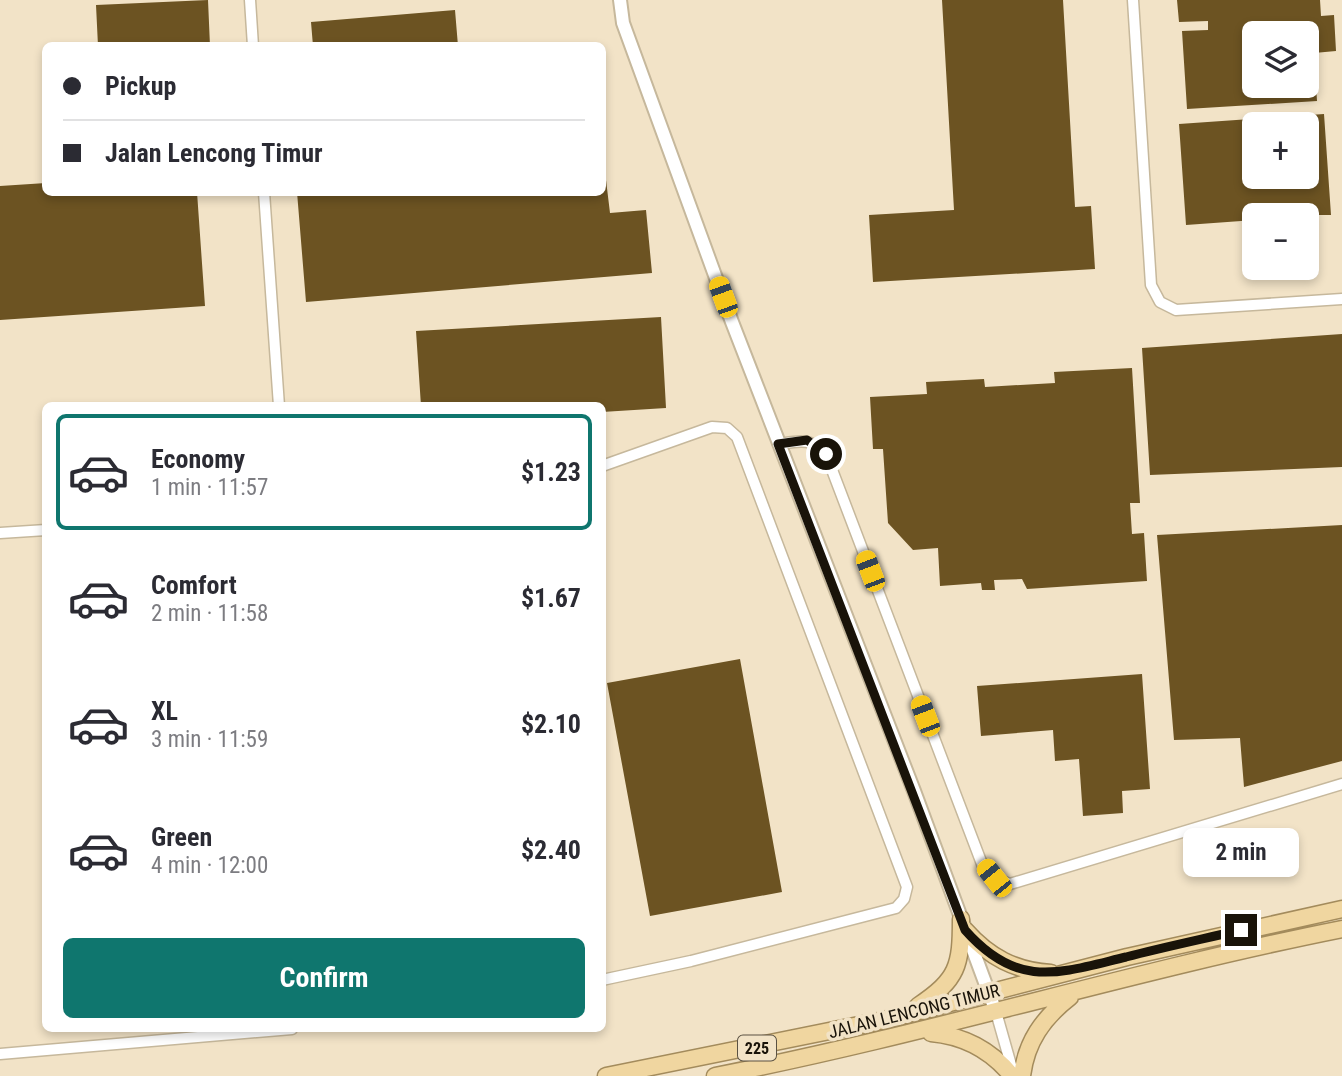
<!DOCTYPE html>
<meta charset="utf-8">
<style>
body{margin:0;font-family:"Roboto Condensed",sans-serif;background:#f2f2f3;color:#2b2b33;height:100vh;display:flex;flex-direction:column;font-size:26px;white-space:nowrap}
*{box-sizing:border-box;margin:0}
p{font-size:23px;color:#7c7c81}
.icon{flex:none;width:38px;height:38px;fill:none;stroke:currentColor;stroke-width:2;stroke-linecap:round;stroke-linejoin:round}
.map{position:relative;flex:1;overflow:hidden}
.drawer{position:absolute;left:42px;top:402px;width:564px;height:630px;display:flex;flex-direction:column;background:#fff;border-radius:10px;box-shadow:0 4px 10px #0003}
.drawer>*{flex:none}
.top-card{position:absolute;left:42px;top:42px;width:564px;height:154px;border-radius:10px;box-shadow:0 4px 10px #0003;display:grid;align-content:center;height:154px;padding:0 21px;background:#fff}
.tools{position:absolute;left:1242px;top:21px;display:grid;gap:14px}
.tools a{display:grid;place-items:center;width:77px;height:77px;border-radius:10px;background:#fff;box-shadow:0 4px 10px #0003;font-size:35px}
.end{position:absolute;width:32px;height:32px;margin:-16px;border:9px solid #191309;background:#fff;box-shadow:0 0 0 4px #fff}
.from{border-radius:50%}
.bubble{position:absolute;height:49px;border-radius:10px;background:#fff;box-shadow:0 4px 10px #0003;font-size:23px;font-weight:700;line-height:49px;text-align:center}
.car{position:absolute;width:21px;height:42px;margin:-21px -10px;border-radius:9px;box-shadow:0 0 5px 2px #0007;background:linear-gradient(#f5c518 24%,#345 0 40%,#f5c518 0 76%,#345 0 86%,#f5c518 0)}
.top-card b{display:flex;align-items:center;gap:24px;height:66px;font-size:26px}
.top-card b+b{border-top:2px solid #e1e1e2}
.top-card i{width:18px;height:18px;background:#2b2b33}
ul{padding:12px 0 0;list-style:none}
li{display:flex;align-items:center;gap:21px;height:116px;margin:0 14px 10px;padding:0 7px;border:4px solid transparent;border-radius:10px}
li div{flex:1}
li b{display:block;font-size:26px}
li em{font-style:normal;font-weight:700}
li.selected{border-color:#0f766e}
li>.icon{width:63px;height:63px;stroke-width:1.5}
.primary-button{display:flex;gap:14px;margin-top:auto;padding:14px 21px}
.primary-button a{flex:1;height:80px;border-radius:10px;background:#0f766e;color:#fff;font-size:28px;font-weight:700;line-height:80px;text-align:center}
.map>svg:first-child{display:block}
.building{fill:#6c5322;fill-rule:evenodd}
.lines{fill:none;stroke-linecap:round;stroke-linejoin:round}
.minor-casing{stroke:#c6b89c;stroke-width:13}
.tertiary-casing{stroke:#c6b89c;stroke-width:16}
.trunk-casing{stroke:#a38b5c;stroke-width:19}
.minor{stroke:#fff;stroke-width:10}
.tertiary{stroke:#fff;stroke-width:12}
.trunk{stroke:#f0d6a0;stroke-width:16}
.route{stroke:#191309;stroke-width:9}
.labels{text-anchor:middle;dominant-baseline:central;stroke-width:7;stroke-linejoin:round;paint-order:stroke}
.shield{fill:#f2e3c7;stroke:#5a5142;stroke-width:2}
.shield-label{font-size:16px;font-weight:bold;fill:#191309}
.street-label{font-size:18px;fill:#191309;stroke:#f2e3c7}
</style>
<div class="map">
<svg width="1342" height="1076" viewBox="0 0 1342 1076">
<rect width="100%" height="100%" fill="#f2e3c7"/>
<!-- building -->
<path class="building" d="M208 0 210 46H98L96 5Z
M942 0H1063L1075 207 1091 206 1095 269 873 282 869 215 954 210Z
M1177 0H1320L1321 16 1334 15 1336 51 1314 53 1317 101 1187 109 1182 31 1208 30V21L1179 22ZM1255 33H1307V86H1255Z
M455 10 458 46H313L311 22Z
M1324 114 1331 215H1255V220L1186 225 1179 124ZM1255 124H1307V177H1255Z
M602 147 610 213 646 210 652 273 306 302 297 192H602Z
M46 183V192H197L205 306 0 320V186Z
M661 317 666 408 602 412V406H421L416 331Z
M1342 334V467L1150 475 1142 348Z
M1132 368 1140 503H1130L1132 534 1144 533 1147 581 1027 589 1022 579 994 580 995 590H982L981 583 940 586 938 548 913 550 888 523 883 449H873L870 397 927 394 926 382 984 379 985 387 1055 383 1054 372Z
M1342 525V761L1244 787 1240 738 1174 740 1157 535Z
M740 659 782 892 650 916 607 683Z
M1142 674 1150 789 1122 791 1123 813 1083 816 1079 759 1055 761 1053 730 981 736 977 686Z"/>
<g class="lines">
<defs>
<path id="minor" d="M250 0 253 46
M1133 0 1151 285 1160 302 1176 310 1342 299
M264 192 279 406
M778 444C799 441 811 437 826 454L982 864 994 878 1010 884 1342 784
M602 466 712 427 727 428 737 437 907 887 904 899 896 908 691 961 602 980
M0 533 46 530
M996 1012 1013 1072
M0 1054 292 1029"/>
<path id="tertiary" d="M620 0 623 23 732 322 914 791 996 1012"/>
<path id="trunk" d="M965 930C989 957 1015 971 1051 973
M918 1006C958 979 961 966 961 919
M931 1033C965 1036 991 1050 1012 1076
M606 1076 884 1020 1127 957 1342 909
M715 1076C926 1035 1131 971 1342 929
M1022 1076C1026 1042 1043 1018 1070 997"/>
</defs>
<!-- minor casing -->
<use href="#minor" class="minor-casing"/>
<!-- tertiary casing -->
<use href="#tertiary" class="tertiary-casing"/>
<!-- trunk casing -->
<use href="#trunk" class="trunk-casing"/>
<!-- minor -->
<use href="#minor" class="minor"/>
<!-- tertiary -->
<use href="#tertiary" class="tertiary"/>
<!-- trunk -->
<use href="#trunk" class="trunk"/>
</g>
<g class="lines">
<!-- route -->
<path class="route" d="M826 454 807 440 778 444 965 930C1018 990 1059 973 1126 957 1164 947 1203 939 1241 930"/>
</g>
<g class="labels">
<!-- shield labels -->
<rect class="shield" x="738" y="1035.5" width="38" height="25" rx="5"/>
<g class="shield-label">
<text x="757" y="1048">225</text>
</g>
<!-- street labels -->
<g class="street-label">
<text transform="translate(914 1011) rotate(-14)">JALAN LENCONG TIMUR</text>
</g>
</g>
</svg>
<div class="tools">
<a><svg class="icon" aria-label="layers" viewBox="0 0 24 24"><path d="M12 4l9 5-9 5-9-5zM3 14l9 5 9-5"/></svg></a>
<a>+</a>
<a>−</a>
</div>
<i class="end from" style="left:826px;top:454px"></i>
<i class="end" style="left:1241px;top:930px"></i>
<div class="bubble" style="left:1183px;top:828px;width:116px">2 min</div>
<i class="car" style="left:723px;top:297px;rotate:340deg"></i>
<i class="car" style="left:870px;top:571px;rotate:339deg"></i>
<i class="car" style="left:925px;top:716px;rotate:339deg"></i>
<i class="car" style="left:994px;top:878px;rotate:321deg"></i>
<div class="top-card">
<b><i class="from"></i>Pickup</b>
<b><i></i>Jalan Lencong Timur</b>
</div>
<section class="drawer">
<ul>
<li class="selected"><svg class="icon" aria-label="car" viewBox="0 0 24 24"><path d="M5 17H2v-5l4-1 3-4h7l3 4 3 1v5h-3M9 17h6M6 11h13"/><circle cx="7" cy="17" r="2"/><circle cx="17" cy="17" r="2"/></svg><div><b>Economy</b><p>1 min · 11:57</p></div><em>$1.23</em></li>
<li><svg class="icon" aria-label="car" viewBox="0 0 24 24"><path d="M5 17H2v-5l4-1 3-4h7l3 4 3 1v5h-3M9 17h6M6 11h13"/><circle cx="7" cy="17" r="2"/><circle cx="17" cy="17" r="2"/></svg><div><b>Comfort</b><p>2 min · 11:58</p></div><em>$1.67</em></li>
<li><svg class="icon" aria-label="car" viewBox="0 0 24 24"><path d="M5 17H2v-5l4-1 3-4h7l3 4 3 1v5h-3M9 17h6M6 11h13"/><circle cx="7" cy="17" r="2"/><circle cx="17" cy="17" r="2"/></svg><div><b>XL</b><p>3 min · 11:59</p></div><em>$2.10</em></li>
<li><svg class="icon" aria-label="car" viewBox="0 0 24 24"><path d="M5 17H2v-5l4-1 3-4h7l3 4 3 1v5h-3M9 17h6M6 11h13"/><circle cx="7" cy="17" r="2"/><circle cx="17" cy="17" r="2"/></svg><div><b>Green</b><p>4 min · 12:00</p></div><em>$2.40</em></li>
</ul>
<div class="primary-button"><a>Confirm</a></div>
</section>
</div>
